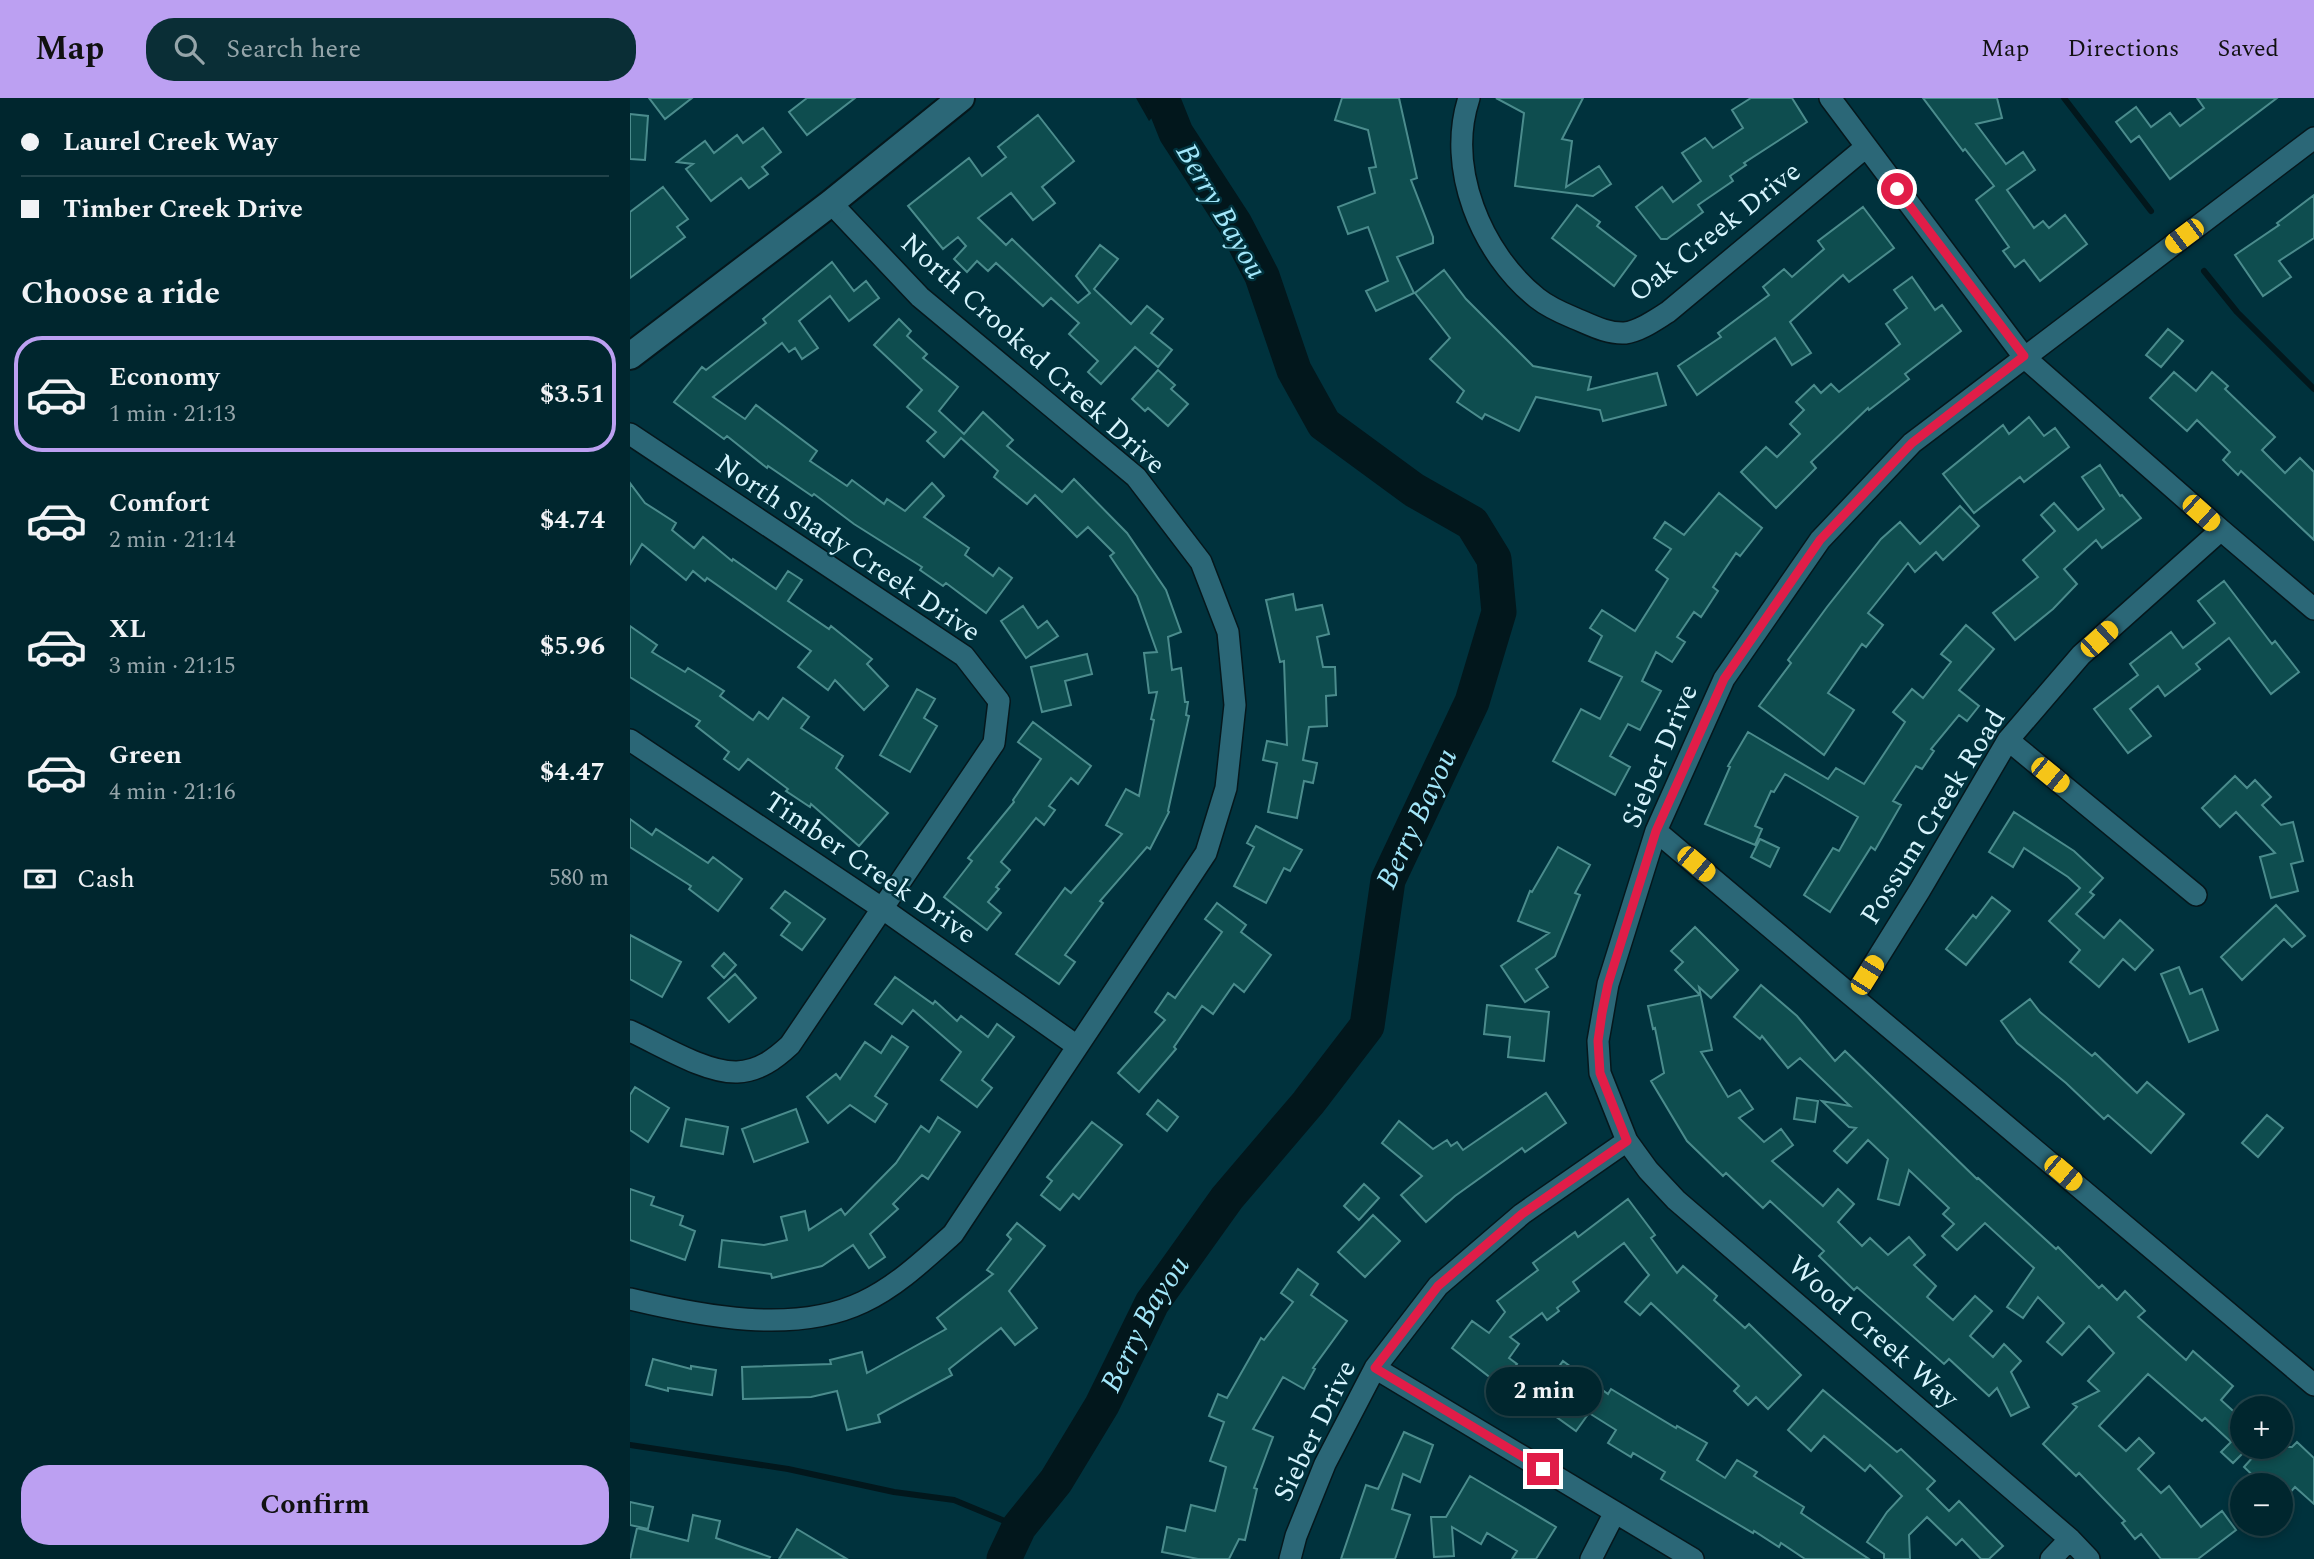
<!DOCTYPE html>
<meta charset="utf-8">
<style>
body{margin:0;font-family:Spectral,serif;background:#0a2e36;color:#f1f3f6;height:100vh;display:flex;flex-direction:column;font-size:26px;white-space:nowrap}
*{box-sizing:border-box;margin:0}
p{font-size:23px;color:#95a5aa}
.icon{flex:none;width:38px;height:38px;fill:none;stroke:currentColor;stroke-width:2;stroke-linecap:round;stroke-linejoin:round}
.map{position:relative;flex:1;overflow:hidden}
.panel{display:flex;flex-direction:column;background:#00262e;width:630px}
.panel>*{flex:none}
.banner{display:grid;align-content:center;height:154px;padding:0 21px;background:#00262e}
.fabs{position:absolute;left:1600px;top:1298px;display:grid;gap:14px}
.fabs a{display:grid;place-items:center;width:63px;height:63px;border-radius:50%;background:#00262e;box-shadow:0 4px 10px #0003,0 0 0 2px #22434a;font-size:35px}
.end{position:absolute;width:32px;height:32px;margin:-16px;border:9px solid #e11d48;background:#fff;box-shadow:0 0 0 4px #fff}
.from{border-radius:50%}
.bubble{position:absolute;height:49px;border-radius:24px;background:#00262e;box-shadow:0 4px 10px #0003,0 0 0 2px #22434a;font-size:23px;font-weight:700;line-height:49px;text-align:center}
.car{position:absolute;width:21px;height:42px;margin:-21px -10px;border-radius:9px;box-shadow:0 0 5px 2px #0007;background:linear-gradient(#f5c518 24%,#345 0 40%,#f5c518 0 76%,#345 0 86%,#f5c518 0)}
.banner b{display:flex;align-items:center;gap:24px;height:66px;font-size:26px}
.banner b+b{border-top:2px solid #22434a}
.banner i{width:18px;height:18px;background:#f1f3f6}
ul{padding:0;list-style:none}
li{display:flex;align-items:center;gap:21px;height:116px;margin:0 14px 10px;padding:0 7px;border:4px solid transparent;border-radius:28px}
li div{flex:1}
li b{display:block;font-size:26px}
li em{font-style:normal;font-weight:700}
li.selected{border-color:#bca0f2}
li>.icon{width:63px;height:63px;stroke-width:1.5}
h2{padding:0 21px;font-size:32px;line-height:84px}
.pay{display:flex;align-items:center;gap:18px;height:77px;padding:0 21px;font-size:26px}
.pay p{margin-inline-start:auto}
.action{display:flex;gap:14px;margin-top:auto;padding:14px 21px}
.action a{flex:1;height:80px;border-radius:28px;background:#bca0f2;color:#111;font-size:28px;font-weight:700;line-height:80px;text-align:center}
header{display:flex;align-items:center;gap:42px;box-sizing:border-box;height:98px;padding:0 35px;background:#bca0f2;color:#111}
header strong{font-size:33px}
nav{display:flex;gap:38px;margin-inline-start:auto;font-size:24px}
.search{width:490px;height:63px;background:#0a2e36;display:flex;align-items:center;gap:18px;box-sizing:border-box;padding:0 24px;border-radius:28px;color:#95a5aa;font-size:26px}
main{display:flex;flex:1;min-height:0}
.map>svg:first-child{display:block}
.water{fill:#02171c}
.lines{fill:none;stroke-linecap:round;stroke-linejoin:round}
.stream{stroke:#02171c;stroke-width:6}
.river{stroke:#02171c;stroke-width:35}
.building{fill:#0e4d4f;stroke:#4b8c8d;stroke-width:2}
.minor-casing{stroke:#05171c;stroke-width:24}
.tertiary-casing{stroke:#05171c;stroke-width:30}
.minor{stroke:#2b6777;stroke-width:21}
.tertiary{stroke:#2b6777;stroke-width:26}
.route{stroke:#e11d48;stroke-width:9}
.labels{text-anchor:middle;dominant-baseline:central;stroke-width:5;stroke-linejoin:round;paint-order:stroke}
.street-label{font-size:28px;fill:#d6f4fd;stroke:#00323d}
.water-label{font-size:30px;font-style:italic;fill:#a3e7fa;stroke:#00323d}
</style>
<header>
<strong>Map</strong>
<div class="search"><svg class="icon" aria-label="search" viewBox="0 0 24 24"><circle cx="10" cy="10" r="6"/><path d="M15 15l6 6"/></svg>Search here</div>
<nav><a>Map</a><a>Directions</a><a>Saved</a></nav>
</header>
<main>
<section class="panel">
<div class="banner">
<b><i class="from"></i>Laurel Creek Way</b>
<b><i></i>Timber Creek Drive</b>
</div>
<h2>Choose a ride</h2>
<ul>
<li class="selected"><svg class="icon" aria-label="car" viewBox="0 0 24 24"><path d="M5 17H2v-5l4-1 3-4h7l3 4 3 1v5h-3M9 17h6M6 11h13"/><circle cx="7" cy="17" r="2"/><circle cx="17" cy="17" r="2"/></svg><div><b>Economy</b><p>1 min · 21:13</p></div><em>$3.51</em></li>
<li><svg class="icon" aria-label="car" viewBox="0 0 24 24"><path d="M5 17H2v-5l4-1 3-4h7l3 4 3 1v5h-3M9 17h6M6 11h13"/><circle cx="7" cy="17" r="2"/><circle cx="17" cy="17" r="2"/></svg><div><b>Comfort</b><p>2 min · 21:14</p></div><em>$4.74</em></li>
<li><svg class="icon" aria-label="car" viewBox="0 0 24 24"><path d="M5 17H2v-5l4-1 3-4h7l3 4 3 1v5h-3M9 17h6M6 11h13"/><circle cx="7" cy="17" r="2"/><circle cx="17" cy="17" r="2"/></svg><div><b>XL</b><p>3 min · 21:15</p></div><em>$5.96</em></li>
<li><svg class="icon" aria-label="car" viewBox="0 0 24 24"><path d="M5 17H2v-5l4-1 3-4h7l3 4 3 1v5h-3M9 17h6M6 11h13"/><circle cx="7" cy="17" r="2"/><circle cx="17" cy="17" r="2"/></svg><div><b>Green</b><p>4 min · 21:16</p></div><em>$4.47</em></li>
</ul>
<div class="pay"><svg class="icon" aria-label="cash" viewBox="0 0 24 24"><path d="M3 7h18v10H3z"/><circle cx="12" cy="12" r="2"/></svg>Cash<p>580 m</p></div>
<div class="action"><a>Confirm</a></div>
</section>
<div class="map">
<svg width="1684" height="1461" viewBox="0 0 1684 1461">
<rect width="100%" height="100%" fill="#00323d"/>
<!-- water -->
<path class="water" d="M506 0H540L519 23Z"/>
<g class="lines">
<!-- stream -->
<path class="stream" d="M1434 0 1521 113
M1574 173 1607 214 1684 291
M0 1347 158 1371 264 1394 324 1402 389 1429"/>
<!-- river -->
<path class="river" id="s1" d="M374 1461 389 1429 426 1383 472 1307 522 1205 597 1100 678 1005 737 928 758 782 842 604 869 514 864 461 842 425 784 392 694 326 664 272 632 178 605 126 546 35 532 0"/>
</g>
<!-- building -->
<path class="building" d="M19 0H62L35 21Z
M177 0H225L177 37 159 14Z
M712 0H769L787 80 781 82 803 139V145L767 159 784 195 746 213 736 193 758 183 738 129 718 136 708 109 745 95 739 70 746 69 738 32 705 22Z
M866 0H953L932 41 942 43 936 89 969 68 981 86 963 98 885 88 894 15Z
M1121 0H1162L1177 24 1114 65 1116 67 1100 78 1103 83 1068 107 1073 114 1037 141H1031L1006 109 1032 89 1043 104 1071 83 1052 55 1075 40 1083 50 1113 30 1102 12Z
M1293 0H1367L1372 20 1346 26 1376 66 1393 54 1405 72 1377 92 1404 130 1413 123 1419 130 1435 117 1457 146 1410 183 1394 162 1385 169 1373 153 1379 149 1346 102 1364 88 1335 51 1333 53Z
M1567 0H1647L1540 81 1509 38 1501 44 1486 24 1506 9 1521 29 1540 15 1550 28 1574 10Z
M0 16 18 18 15 62 0 61Z
M408 17 444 63 412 89 425 105 403 122 381 95 348 120 376 147 382 141 448 205 460 195 446 178 470 147 488 161 464 191 501 226 517 208 533 221 521 235 542 252 528 269 505 249 471 286 458 274 468 263 439 236 449 225 421 200 413 208 366 165 358 173 347 163 337 174 324 161 336 148 328 139 313 151 278 108 339 60 352 78 376 59 368 49Z
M133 30 151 54 132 69 138 76 119 90 111 80 81 103 56 71 63 66 47 64 75 43 84 55 107 37 113 45Z
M33 89 58 121 47 129 55 139 0 180V114Z
M1684 97V140L1649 163 1661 179 1633 198 1605 157 1649 127 1647 125Z
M947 107 970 124 967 128 1006 158 984 188 922 140Z
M1233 109 1264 150 1219 184 1213 177 1160 224 1181 255 1162 267 1145 240 1067 297 1048 268 1091 239 1088 235 1139 197 1133 189 1154 171 1162 179 1194 151 1188 143Z
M202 164 224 193 236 183 249 200 219 223 200 198 169 223 188 250 172 261 165 250 159 254 152 245 83 299 115 321 126 307 187 353 180 363 217 388 222 382 254 406 257 401 275 413 302 385 314 398 294 419 339 450 335 457 363 478 369 470 382 480 356 515 316 485 313 488 290 472 292 469 224 426 184 396 182 398 138 368 137 370 97 338 94 341 44 304 72 269 76 272 136 225 133 221Z
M814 172 836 201 903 268 961 279 958 292 1027 275 1036 307 973 323 970 312 906 299 889 333 855 316 852 321 827 304 834 293 800 261 820 240 785 195Z
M1282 179 1305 212 1312 207 1331 233 1275 276 1279 281 1239 312 1238 310 1181 364 1186 370 1146 410 1111 374 1136 349 1147 359 1170 336 1160 326 1174 312 1166 304 1184 287 1191 295 1201 286 1209 294 1270 246 1256 226 1277 210 1264 192Z
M269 221 281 233 277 238 297 256 293 260 328 289 309 313 334 336 353 314 383 342 377 348 432 394 444 381 497 435 536 492 551 534 538 539 542 572 551 570 555 604H558L556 617 559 618 538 713 539 714 520 751 517 749 470 803 473 805 435 857 445 864 429 886 386 856 435 790 441 795 492 736 476 727 496 691 509 698 524 622 521 621 527 594 519 595 514 555 527 554 507 498 480 458 484 455 458 429 447 439 405 397 397 406 364 379 368 373 331 340 314 359 297 343 306 334 277 309 292 292 244 247Z
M1538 231 1553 243 1531 269 1516 257Z
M528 272 545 287 541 291 558 306 538 328 518 310 515 313 502 301Z
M1544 274 1566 293 1582 274 1598 288 1595 291 1645 339 1632 352 1655 375 1670 360 1684 374V442L1611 373 1608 377 1593 362 1600 354 1567 322 1557 333 1520 300Z
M1399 319 1414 338 1425 330 1439 349 1394 384 1390 379 1344 415 1313 376 1373 327 1379 336Z
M1470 367 1490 398 1492 397 1511 420 1472 450 1466 442 1434 471 1447 486 1423 511 1385 542 1363 515 1408 479 1393 462 1425 433 1411 417 1424 405 1448 432 1474 411 1452 379Z
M0 385 15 405 46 425 42 432 64 450 73 439 102 463 103 461 146 491 158 473 172 482 158 503 199 531 201 528 242 561 237 566 258 588 234 612 205 582 198 592 168 569 181 553 77 480 75 483 63 473 56 482 12 446 0 466Z
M1089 395 1132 430 1110 458 1106 455 1083 489 1088 493 1071 519 1064 514 1047 539 1055 544 1042 564 1026 554 1012 583 1031 593 1010 632 998 626 980 658 1000 669 985 697 923 663 951 611 970 621 992 579 959 563 972 538 960 530 972 512 1005 533 1038 481 1026 472 1041 451 1024 440 1035 424 1054 437Z
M1330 408 1349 428 1313 462 1306 454 1285 474 1278 465 1238 515 1253 527 1236 549 1232 546 1198 595 1224 612 1194 657 1129 608 1161 565 1158 562 1197 509 1251 441 1270 424 1290 446Z
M1594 483 1642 546 1645 543 1669 574 1641 596 1599 540 1566 566 1570 571 1535 598 1528 588 1500 611 1521 638 1498 655 1464 611 1508 577 1500 566 1541 534 1553 550 1585 525 1568 503Z
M663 496 666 512 692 507 699 536 687 539 693 569H705L706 597 696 598 697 628 679 629 673 662 687 665 683 685 674 683 667 720 638 714 647 665 633 662 637 643 657 647 654 563 650 564 636 502Z
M393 508 408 530 417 523 428 538 396 560 371 523Z
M1336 527 1364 551 1329 592 1349 608 1337 623 1329 617 1301 651 1304 653 1292 671 1286 668 1263 703 1271 707 1245 752 1241 749 1200 814 1174 797 1203 750 1209 753 1228 719 1155 676 1144 694 1141 693 1125 728 1132 731 1125 747 1075 726 1100 669 1098 668 1118 634 1198 681 1206 670 1234 686 1275 624 1263 614 1282 591 1293 600 1321 564 1311 556Z
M0 528 27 547 22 554 55 574 58 570 94 593 90 598 123 622 129 614 138 621 153 600 179 619 171 630 213 658 206 670 258 715 229 748 181 706 180 709 156 693 158 691 118 661 109 672 94 661 99 654 66 628 70 623 0 579Z
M457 556 462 576 435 583 441 607 412 614 401 569Z
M287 591 305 601 294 620 307 628 280 674 250 657Z
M403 624 461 668 448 686 441 680 419 708 425 712 414 727 406 720 371 764 380 772 366 789 369 791 358 804 371 815 357 832 314 799 342 763 338 760 384 704 383 702 411 661 388 644Z
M1605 678 1617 690 1625 682 1641 699 1632 707 1651 727 1663 724 1673 763 1661 766 1668 793 1641 800 1630 759 1645 755 1606 714 1590 729 1572 710Z
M1384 714 1444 753 1473 780 1460 794 1464 797 1446 816 1474 840 1490 822 1523 852 1505 872 1493 861 1469 889 1440 864 1450 852 1419 823 1450 790 1438 779 1394 750 1383 769 1359 754Z
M0 721 22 737 26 731 78 765 83 759 112 781 88 813 59 791 61 788 0 749Z
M626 728 672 752 660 773 654 770 636 805 604 788 624 749 617 745Z
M1130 741 1149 750 1140 769 1121 759Z
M928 749 960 767 945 795 950 797 925 858 906 871 918 889 895 904 871 868 919 835 888 823 900 793 902 794Z
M155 793 195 821 172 852 151 837 160 825 141 810Z
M1362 799 1380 813 1336 867 1316 851 1343 817 1346 820Z
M587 805 616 827 611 834 641 857 614 894 604 886 583 916 572 908 544 949 546 951 509 994 488 975 535 922 525 914 538 895 545 900 592 834 575 821Z
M1646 807 1675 838 1662 849 1654 841 1612 882 1591 859Z
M1065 829 1108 872 1081 900 1069 889 1082 952 1071 954 1098 999 1110 992 1123 1011 1109 1020 1134 1044 1151 1031 1163 1047 1142 1063 1193 1108 1208 1091 1224 1106 1208 1124 1232 1148 1240 1140 1258 1157 1279 1139 1295 1157 1284 1167 1306 1188 1297 1199 1323 1222 1345 1198 1362 1213 1340 1238 1363 1259 1374 1246 1391 1263 1381 1274 1399 1309 1381 1318 1367 1290 1359 1298 1319 1261 1314 1266 1227 1189 1224 1192 1189 1158 1194 1153 1140 1103 1133 1110 1096 1075 1093 1078 1057 1043 1021 983 1034 975 1025 930 1023 931 1018 908 1070 897 1045 872 1053 864 1041 853Z
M0 837 51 864 32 899 0 881Z
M94 855 106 867 94 880 82 868Z
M1549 869 1560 896 1572 891 1588 932 1559 944 1531 876Z
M105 876 126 900 99 924 78 900Z
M265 879 303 906 305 903 327 923 331 918 358 939 367 926 384 939 352 982 362 990 347 1009 311 982 331 954 283 912 272 926 245 906Z
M1131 887 1167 918 1205 963 1215 953 1347 1081 1348 1080 1426 1151 1428 1149 1469 1190 1472 1187 1487 1202 1495 1193 1515 1213 1508 1219 1556 1262 1563 1253 1603 1288 1591 1302 1612 1321V1356L1603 1365 1591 1354 1601 1344 1575 1320 1572 1323 1518 1276 1469 1328 1496 1353 1509 1340 1524 1355 1508 1371 1531 1395 1539 1388 1571 1429 1592 1413 1606 1432 1568 1461H1531L1511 1436 1505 1441 1492 1425 1495 1423 1449 1375 1446 1378 1413 1346 1447 1309 1443 1306 1469 1293 1458 1283 1484 1255 1459 1228 1432 1257 1417 1244 1434 1225 1408 1199 1393 1220 1377 1209 1404 1170 1355 1125 1327 1152 1312 1138 1324 1126 1313 1116 1319 1110 1279 1072 1269 1107 1248 1101 1258 1061 1238 1042 1217 1065 1204 1053 1226 1030 1219 1029 1192 1003 1220 1008 1170 960 1158 970 1132 938 1130 941 1104 919Z
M1400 901 1410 914 1462 958 1465 955 1507 995 1517 984 1554 1016 1521 1055 1478 1017 1474 1021 1436 985 1387 945 1371 923Z
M857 907 919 914 914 963 878 959 880 939 854 936Z
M262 938 278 949 245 998 257 1006 245 1024 220 1007 198 1025 177 999 206 976 210 981 235 944 251 955Z
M5 989 39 1010 18 1044 0 1032V997Z
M916 995 936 1025 895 1054 892 1050 825 1098 796 1124 771 1097 792 1078 752 1045 769 1023 803 1051 817 1042 821 1048 827 1044 833 1052Z
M1167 1000 1188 1003 1185 1024 1164 1021Z
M528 1002 548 1019 537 1033 517 1016Z
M166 1011 178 1044 124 1064 112 1031Z
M1637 1017 1653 1030 1628 1059 1612 1045Z
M308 1019 330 1034 298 1081 292 1077 263 1106 268 1111 240 1136 255 1159 239 1170 223 1147 192 1168 142 1180 141 1176 89 1169 92 1142 134 1147 157 1142 151 1119 175 1113 179 1132 211 1111 215 1117 266 1065 291 1028 299 1034Z
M56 1021 98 1029 93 1056 51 1048Z
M462 1024 492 1047 449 1101 443 1096 430 1112 411 1097 422 1083 417 1079Z
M734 1086 749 1100 729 1122 714 1108Z
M0 1091 24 1099 21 1107 53 1118 50 1127 65 1133 55 1162 0 1142Z
M998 1101 1025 1137 1021 1140 1047 1175 1053 1168 1087 1198 1084 1202 1115 1230 1119 1226 1171 1277 1138 1311 1126 1299 1118 1307 1104 1293 1109 1288 1021 1205 1010 1217 995 1204 1019 1177 994 1145 943 1184 949 1193 927 1210 929 1213 917 1222 912 1215 880 1239 889 1246 879 1260 887 1266 870 1287 822 1250 842 1223 859 1235 875 1214 867 1203 908 1172 903 1165 945 1134 948 1139Z
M743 1117 770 1143 735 1179 708 1154Z
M387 1125 415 1148 379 1193 407 1230 385 1247 371 1230 319 1271 322 1277 248 1317 250 1324 217 1332 207 1293 181 1299 113 1301 112 1269 201 1266 200 1262 232 1254 237 1275 316 1231 307 1220 363 1176 357 1172 381 1141 377 1137Z
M668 1171 688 1186 681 1197 717 1223 683 1270 685 1271 674 1291 653 1279 623 1331 643 1339 624 1390 627 1391 615 1442 609 1441 599 1461H568L532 1454 537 1429 555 1433 561 1407 585 1413 596 1369 580 1363 594 1324 579 1318 588 1296 597 1300 631 1240 634 1242 663 1204 651 1195Z
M23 1261 61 1271V1268L86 1272 82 1297 38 1290V1293L16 1287Z
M933 1263 978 1296 981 1291 1046 1330 1047 1328 1077 1345 1067 1362 1095 1380 1107 1362 1127 1374 1124 1378 1174 1409 1171 1415 1239 1461H1175L1151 1445 1149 1449 1124 1433 1123 1435 1031 1381 1035 1374 1003 1355 1001 1359 978 1345 986 1332 959 1315 946 1333 904 1303Z
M1193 1292 1267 1354 1271 1351 1305 1383 1297 1391 1319 1413 1329 1403 1373 1448 1359 1461H1351L1332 1441 1326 1447 1297 1419 1279 1437 1280 1461H1254V1456L1237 1444 1257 1414 1272 1398 1240 1367 1235 1373 1194 1338 1181 1353 1158 1332Z
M774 1334 803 1347 790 1384 773 1376 762 1411 780 1417 765 1461H711L736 1387 748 1391Z
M1667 1344 1684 1360V1406L1665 1389 1656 1399 1650 1393V1388H1634L1614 1369 1632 1349H1662Z
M840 1378 926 1429 906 1461H882L887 1453 857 1435 851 1446 822 1429 824 1458 804 1459 801 1419H816Z
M0 1404 23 1409 18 1431 0 1427Z
M63 1417 90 1423 86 1440 140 1459 139 1461H0L7 1430 58 1443Z
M167 1431 217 1461H149Z"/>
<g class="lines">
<defs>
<path id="minor" d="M839 0C816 70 851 155 907 200 917 208 932 215 944 220 961 227 977 236 995 235 1010 233 1025 222 1038 214L1236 49
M1200 0 1394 259 1591 432 1684 511
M0 336 334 558 369 603 364 645 160 947C145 961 129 973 107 974 75 975 29 946 0 933
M0 642 253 811 447 948
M1378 642 1566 797
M1026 733 1684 1287
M1224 898 1290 792 1378 642 1451 557 1591 432
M0 1201C71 1218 164 1237 233 1204 267 1188 295 1161 323 1136L576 755 596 690 605 607 598 534 571 464 506 379 290 199 201 105
M745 1270 1063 1461
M660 1461 666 1438 695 1366 745 1270 808 1188 892 1116 997 1043
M961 1461 985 1414
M1421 1461 1440 1441
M1459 1461 1440 1441 1046 1102 1018 1072 997 1043 970 975 968 943 978 886 1026 733 1094 581 1190 442 1282 345 1684 40"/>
<path id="tertiary" d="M0 258 201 105 331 0"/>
</defs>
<!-- minor casing -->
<use href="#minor" class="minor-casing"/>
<!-- tertiary casing -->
<use href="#tertiary" class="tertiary-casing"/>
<!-- minor -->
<use href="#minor" class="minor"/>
<!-- tertiary -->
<use href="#tertiary" class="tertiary"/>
</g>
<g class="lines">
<!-- route -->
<path class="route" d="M913 1371 745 1270 808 1188 892 1116 997 1043 970 975 968 943 972 915 978 886 1026 733 1094 581 1190 442 1282 345 1394 258 1267 91"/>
</g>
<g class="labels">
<!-- street labels -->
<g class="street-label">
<text transform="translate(1085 134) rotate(-38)">Oak Creek Drive</text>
<text transform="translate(403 256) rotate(42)">North Crooked Creek Drive</text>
<text transform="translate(218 450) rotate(34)">North Shady Creek Drive</text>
<text transform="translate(1030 658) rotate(-67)">Sieber Drive</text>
<text transform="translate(1303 719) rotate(-58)">Possum Creek Road</text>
<text transform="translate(240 770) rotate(34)">Timber Creek Drive</text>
<text transform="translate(1243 1234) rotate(41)">Wood Creek Way</text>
<text transform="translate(685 1333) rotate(-64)">Sieber Drive</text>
</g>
<!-- water labels -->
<g class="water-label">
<text transform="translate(591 113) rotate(60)">Berry Bayou</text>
<text stroke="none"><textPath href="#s1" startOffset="863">Berry Bayou</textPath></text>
<text stroke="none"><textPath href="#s1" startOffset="275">Berry Bayou</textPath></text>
</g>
</g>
</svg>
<div class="fabs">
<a>+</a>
<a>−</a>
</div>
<i class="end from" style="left:1267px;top:91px"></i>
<i class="end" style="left:913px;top:1371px"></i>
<div class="bubble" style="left:856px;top:1269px;width:116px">2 min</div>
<i class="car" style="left:1554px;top:138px;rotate:233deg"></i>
<i class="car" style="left:1571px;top:415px;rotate:132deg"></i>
<i class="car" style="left:1469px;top:541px;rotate:48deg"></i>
<i class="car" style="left:1420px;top:677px;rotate:129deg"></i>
<i class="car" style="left:1066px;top:766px;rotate:130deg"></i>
<i class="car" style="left:1237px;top:877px;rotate:32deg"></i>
<i class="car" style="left:1433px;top:1075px;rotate:130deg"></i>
</div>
</main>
